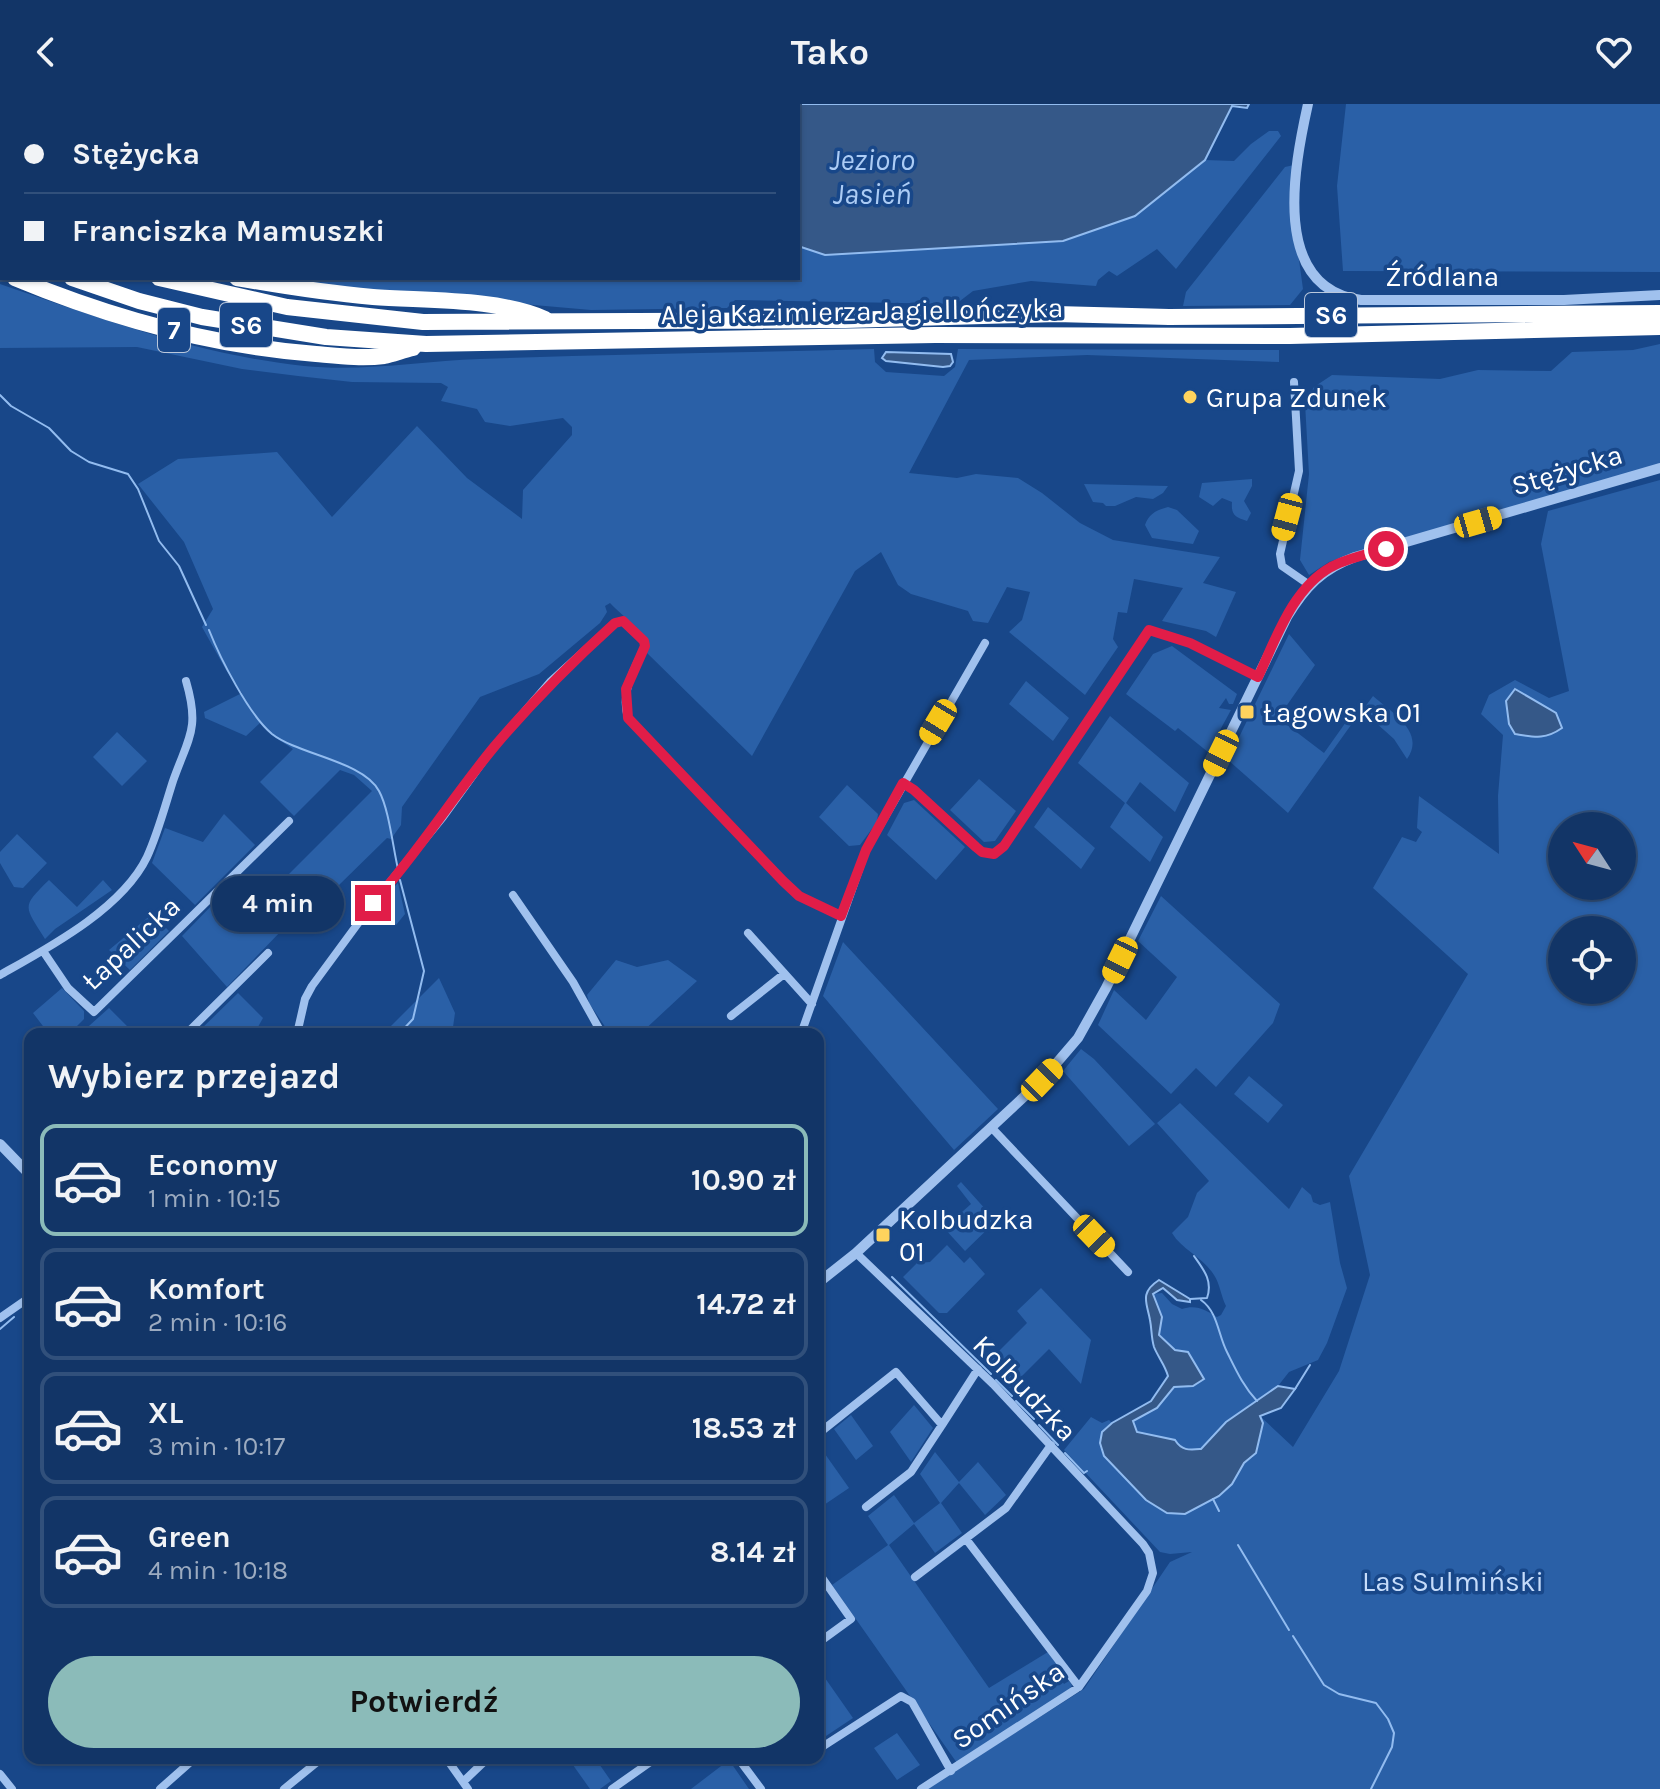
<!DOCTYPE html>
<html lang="pl">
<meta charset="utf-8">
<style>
body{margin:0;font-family:Karla,sans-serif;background:#1f4070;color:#f1f3f6;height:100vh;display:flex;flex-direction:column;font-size:30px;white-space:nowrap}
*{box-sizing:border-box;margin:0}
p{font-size:26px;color:#9cabc0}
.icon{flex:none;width:44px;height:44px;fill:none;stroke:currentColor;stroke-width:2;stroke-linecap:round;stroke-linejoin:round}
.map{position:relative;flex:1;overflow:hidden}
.drawer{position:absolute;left:24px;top:924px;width:800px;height:736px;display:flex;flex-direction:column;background:#123567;border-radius:16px;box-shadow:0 2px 6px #0004,0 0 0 2px #31507b}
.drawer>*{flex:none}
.top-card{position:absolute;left:0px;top:0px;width:800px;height:176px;box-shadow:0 2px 6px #0004,0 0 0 2px #31507b;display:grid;align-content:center;height:176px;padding:0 24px;background:#123567}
.needle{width:52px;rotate:306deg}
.tools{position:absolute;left:1548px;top:708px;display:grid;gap:16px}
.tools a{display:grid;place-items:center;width:88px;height:88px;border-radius:50%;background:#123567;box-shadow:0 2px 6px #0004,0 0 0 2px #31507b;font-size:40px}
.end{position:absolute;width:36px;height:36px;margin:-18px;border:10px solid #e11d48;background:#fff;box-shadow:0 0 0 4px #fff}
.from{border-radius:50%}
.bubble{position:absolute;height:56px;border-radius:28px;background:#123567;box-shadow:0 2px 6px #0004,0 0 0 2px #31507b;font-size:26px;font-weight:700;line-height:56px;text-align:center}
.car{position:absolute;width:24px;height:48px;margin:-24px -12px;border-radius:10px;box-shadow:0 0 6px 2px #0007;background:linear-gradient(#f5c518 24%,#345 0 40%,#f5c518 0 76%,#345 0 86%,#f5c518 0)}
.top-card b{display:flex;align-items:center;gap:28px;height:76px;font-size:30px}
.top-card b+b{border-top:2px solid #31507b}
.top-card i{width:20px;height:20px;background:#f1f3f6}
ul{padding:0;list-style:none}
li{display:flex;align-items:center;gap:24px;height:112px;margin:0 16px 12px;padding:0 8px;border:4px solid #31507b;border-radius:16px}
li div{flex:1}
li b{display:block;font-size:30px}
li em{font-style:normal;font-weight:700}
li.on{border-color:#8bbbb9}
li>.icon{width:72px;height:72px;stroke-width:1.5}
h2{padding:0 24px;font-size:36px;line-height:96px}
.action{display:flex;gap:16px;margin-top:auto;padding:16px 24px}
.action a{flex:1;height:92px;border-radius:48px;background:#8bbbb9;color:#111;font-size:32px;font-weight:700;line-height:92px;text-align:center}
header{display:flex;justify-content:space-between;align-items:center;height:104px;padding:0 24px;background:#123567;font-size:36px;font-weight:700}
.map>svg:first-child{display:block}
.green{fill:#2a60a7;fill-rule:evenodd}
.water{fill:#355888;stroke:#92bcf0;stroke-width:2}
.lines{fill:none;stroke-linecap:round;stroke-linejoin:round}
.stream{stroke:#92bcf0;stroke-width:2}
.minor{stroke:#a0c1ee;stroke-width:8}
.tertiary{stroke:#a0c1ee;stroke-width:10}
.motorway{stroke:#fff;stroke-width:16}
.route{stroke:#e11d48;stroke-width:10}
.poi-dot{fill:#ffd35d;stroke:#184789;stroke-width:3}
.labels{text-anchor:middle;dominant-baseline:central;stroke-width:7;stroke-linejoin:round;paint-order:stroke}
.shield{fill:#184789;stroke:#bac8dc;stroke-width:2}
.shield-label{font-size:26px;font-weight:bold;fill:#fff}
.street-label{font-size:28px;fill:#fff;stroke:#184789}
.poi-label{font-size:28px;fill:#fff;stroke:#184789;text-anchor:start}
.park-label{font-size:28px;fill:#c6dcfa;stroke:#184789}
.water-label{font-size:30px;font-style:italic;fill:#acccf5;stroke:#184789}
</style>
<header><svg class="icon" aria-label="back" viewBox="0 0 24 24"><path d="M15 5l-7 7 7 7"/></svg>Tako<svg class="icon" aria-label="heart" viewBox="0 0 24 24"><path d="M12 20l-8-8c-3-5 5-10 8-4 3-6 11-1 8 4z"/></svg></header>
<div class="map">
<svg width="1660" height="1685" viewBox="0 0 1660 1685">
<rect width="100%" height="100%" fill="#184789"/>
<!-- green -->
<path class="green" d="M61 0H413L417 2H62Z
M1346 0H1660V168L1343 167 1337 82Z
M1269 27H1278L1281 32 1176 165 1157 145 1117 172 1109 167 1098 176 1096 182 1031 177 973 187 956 200 735 196 727 204 591 206 361 186 281 174H798V142L825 151 1063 137 1135 112 1205 56 1234 57 1251 40Z
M1294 61 1292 105 1303 185 1290 201 1183 202 1186 188 1285 63Z
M0 180C99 214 199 251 304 262 363 268 421 257 480 255 611 250 743 249 874 245L875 258 886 268 944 272 955 263 958 245 1279 246V258L1087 251 969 256 909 369 957 374 976 370 1018 374 1042 389 1080 419 1113 436 1220 453 1203 479 1236 488 1216 533 1206 527 1162 517 1183 484 1134 475 1127 509 1118 508 1113 535 1118 543 1085 591 1009 528 1022 516 1030 488 1007 483 988 519 973 517 968 507 911 490 898 481 881 448 855 467 752 652 647 549C648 528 624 514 610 499L605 502 607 508 600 519 539 570 480 593 402 703 401 721 391 735 387 734 291 828 285 823 227 883 182 832 217 796 241 818 372 687 354 671 340 666 294 712 260 678 293 645 273 632 260 619 246 632 205 614 204 608 242 589 226 566 202 523 213 505 184 438 138 380 178 355 277 348 332 413 417 322 467 374 522 415 523 386 572 331V323L563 314 510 322 485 318 477 305 441 297 448 283 441 279 352 278 298 272 242 265 137 243 0 244Z
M1660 240V361L1355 449 1329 458 1309 471 1300 456 1309 370 1305 299 1314 283 1332 271 1440 275 1478 266 1551 267 1572 248 1633 246Z
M1252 375V382L1244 397 1251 409 1247 417C1235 413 1231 411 1232 398L1222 394 1213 402 1199 393 1202 379Z
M1660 376V1685H927L1084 1585 1170 1458 1192 1448 1170 1450 1160 1448 1064 1346 1091 1313 1102 1319 1109 1316 1112 1319C1091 1340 1103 1350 1119 1366 1129 1376 1137 1386 1146 1396L1232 1380 1244 1359 1253 1353 1263 1319 1260 1312 1293 1343 1339 1267 1370 1171 1349 1072 1468 870 1373 784 1402 733 1416 738 1422 728 1417 724 1419 692 1499 750 1498 692 1503 631 1481 610 1489 591 1515 576 1549 594 1569 587 1541 440 1548 407ZM1562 722H1622V782H1562ZM1562 826H1622V886H1562Z
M1084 380 1168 382 1163 389 1153 395 1136 393 1115 402H1106L1103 399 1093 398Z
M1168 403 1177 406 1199 427 1193 440 1152 434 1145 421C1149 410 1156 406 1168 403Z
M1289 530 1315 561 1278 614 1324 649 1346 618 1351 621 1288 709 1228 656Z
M1172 542 1237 590 1233 600H1229L1226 594 1219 604 1231 606 1208 648 1178 624 1175 627 1126 590 1153 550Z
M1026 577 1069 614 1053 637 1009 600Z
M1373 592C1392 609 1426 628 1407 655L1394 635 1366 610 1359 611Z
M1110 612 1189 679 1175 708 1140 678 1126 699 1163 733 1150 758 1110 723 1125 699 1078 659Z
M117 628 147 657 122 682 93 653Z
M979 675 1016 707 995 737 984 738 950 706Z
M847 681 878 710 877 718 860 741 849 742 819 713Z
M914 696 965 743 936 776 887 731 904 699Z
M1048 703 1095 744 1081 765 1034 723Z
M224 710 255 741 195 801 152 759 165 724 203 738Z
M17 730 47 759 23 784 14 783 0 759V748Z
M49 776 77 803 103 776 112 786 55 825 45 835C25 802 20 804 49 776Z
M398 779 405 810 396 821 379 803V798Z
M1161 792 1280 900 1273 919 1216 983 1196 964 1171 990 1098 921 1114 886 1146 916 1177 873 1138 837Z
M152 810 169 827 130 866 109 846Z
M843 838 998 1005 954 1046 823 892Z
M616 856 637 863 668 856 697 877 640 930H610L589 899 587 891Z
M439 874 455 909 452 930H383Z
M62 884 84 907V915L69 930H49L33 909Z
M238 889 263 914 254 930H196Z
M109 904 131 926 126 930H80Z
M1081 945 1094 955 1155 1020 1129 1042 1063 967Z
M1249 972 1283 1001 1268 1019 1234 990Z
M1180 999 1289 1105 1302 1083 1311 1091 1313 1098 1320 1101 1330 1098 1340 1159 1347 1184 1327 1239 1318 1256 1289 1268 1278 1282 1226 1318 1201 1345C1189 1346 1182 1347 1174 1336L1137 1328 1133 1317 1157 1304 1175 1283 1193 1282 1204 1275 1188 1248 1175 1246 1159 1231 1162 1213 1153 1190 1162 1189 1172 1200 1182 1205C1196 1200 1206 1206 1217 1213L1221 1211 1226 1202C1221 1192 1220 1180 1214 1171 1203 1153 1182 1146 1172 1129L1188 1113 1197 1089 1209 1077 1157 1019Z
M961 1078 996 1117 965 1147 944 1124 971 1100 957 1082Z
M947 1141 964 1159 970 1153 985 1170 947 1209H939L903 1173 917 1159 930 1158Z
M1041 1184 1091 1236 1081 1280 1049 1245 1010 1284 988 1258 1027 1219 1017 1207Z
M914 1301 933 1324 911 1358 890 1328Z
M851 1311 873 1342 856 1356 834 1325Z
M818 1340 849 1384 818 1405Z
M935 1348 959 1378 978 1358 1006 1391 985 1411 959 1379 941 1399 962 1429 935 1449 914 1420 889 1441 989 1584 1048 1548 1065 1570 1060 1574 1064 1580 1069 1577 1072 1581 1069 1587 957 1659 832 1481 888 1441 868 1412 894 1391 914 1419 940 1399 920 1370Z
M818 1564 853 1614 826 1632 818 1631Z
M897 1629 920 1661 897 1676 874 1644Z
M568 1654H595L611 1677 600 1685H590Z
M729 1656 749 1685H691Z"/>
<!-- water -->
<path class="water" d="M413 0H1249L1247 4 1232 2 1205 56 1135 112 1063 137 825 151 798 142V2Z
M886 248 951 250 953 258 950 262 943 263 886 257 882 254Z
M1515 585 1556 609 1562 624C1545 636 1534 633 1515 630L1509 620 1506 597Z
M1159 1176 1190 1195V1198L1177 1196 1163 1184 1153 1190 1162 1213 1159 1231 1175 1246 1188 1248 1204 1275 1193 1282 1174 1283 1157 1304 1133 1317 1137 1328 1175 1336C1182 1347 1189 1346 1201 1345L1226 1318 1278 1282 1295 1285 1281 1304 1260 1312 1263 1319 1256 1349 1244 1359 1232 1380 1219 1392 1185 1410 1167 1409 1146 1396 1104 1352 1100 1339 1102 1328 1112 1319 1151 1297 1168 1272C1165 1261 1158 1253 1154 1243 1151 1233 1152 1226 1150 1216 1147 1199 1139 1189 1159 1176Z"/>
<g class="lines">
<!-- stream -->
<path class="stream" d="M105 0V2
M0 291 11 302 49 324 71 347 89 358 128 370 138 385 159 437 179 462 206 521
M209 526C220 554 249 611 272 630 299 651 363 657 379 687 389 705 393 744 398 765
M399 930 413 915 424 867 400 776
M892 1173 991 1270
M1190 1195 1207 1194C1213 1177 1204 1166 1194 1152
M1201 1196C1218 1208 1218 1231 1227 1248 1236 1266 1243 1282 1257 1297
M0 1225 14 1213
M996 1276 1012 1292
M1295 1285 1310 1261
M1016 1297 1034 1315
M1039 1321 1058 1341
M1065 1349 1084 1369 1087 1367
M1213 1395 1219 1407
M1238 1441 1289 1526
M1293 1532 1324 1581 1339 1590 1376 1599 1388 1615 1394 1629 1392 1643 1371 1685"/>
<!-- minor -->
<path class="minor" d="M1294 278 1299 367 1280 450 1282 462 1308 480
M903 679 914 686 976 743 982 748 994 750 1004 742 1149 526 1190 539 1258 573
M513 791 573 878 602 930
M748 829 812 900
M43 847 68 884 94 908 289 717
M0 871C48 844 122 805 147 753 158 729 165 702 173 677 189 632 200 625 186 577
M731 912 784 870
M186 930 268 849
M297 930 305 895 312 882 373 799 443 713 492 645 550 578 615 519 623 517 644 537 645 542C634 566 620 588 628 614L783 777 799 792 841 812
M801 930 866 746 985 539
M991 1023 1128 1168
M856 1149 993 1280 1143 1440 1149 1449 1153 1469 1147 1487 1079 1583 921 1685
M0 1214 30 1193
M818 1330 896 1268 942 1321 978 1265
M866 1403 911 1368 942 1321
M966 1435 1079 1583
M818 1468 851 1515 818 1539
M915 1473 1006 1404 1051 1341
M818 1643H822L901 1592 912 1598 951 1667
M446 1654 468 1685
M738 1654 761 1685
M0 1670 12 1685
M463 1678 488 1654
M160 1685 195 1654
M284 1685 321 1655
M612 1685 656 1654"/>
<!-- tertiary -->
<path class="tertiary" d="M1308 0C1294 63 1270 184 1361 196H1564L1660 191
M0 1040 30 1071
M818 1179 856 1149 1042 976 1078 934 1106 884 1287 513C1305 483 1322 465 1355 453L1660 364"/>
<!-- motorway -->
<path class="motorway" d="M56 0 57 2
M0 6 2 0
M0 94 2 95
M0 115 2 116
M0 144 2 145
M0 168 2 169
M15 174C111 214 212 242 316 250 338 252 362 255 384 252 393 250 404 246 413 244
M72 174 139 197 202 213 326 233 426 240 935 231 1290 232 1660 223
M159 174 287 203 423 218 845 216 1056 210 1169 213 1660 209
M237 174C282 182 327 189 373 193 424 197 499 194 545 215"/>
</g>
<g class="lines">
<!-- route -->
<path class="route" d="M373 799C417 750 452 694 494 643 532 598 572 558 615 519L623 517 644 537 645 542 626 585 628 614 783 777 799 792 841 812 866 746 903 679 914 686 976 743 982 748 994 750 1004 742 1149 526 1190 539 1258 573C1276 535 1292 485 1331 463 1348 454 1367 450 1386 445"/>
</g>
<!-- markers -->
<g class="poi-dot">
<circle cx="1190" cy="293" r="8"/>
<rect x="1239" y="600" width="16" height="16" rx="4"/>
<rect x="875" y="1123" width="16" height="16" rx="4"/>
</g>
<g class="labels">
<!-- shield labels -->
<g class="shield">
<rect x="1305" y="189" width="52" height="44" rx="6"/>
<rect x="220" y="199" width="52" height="44" rx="6"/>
<rect x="158" y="204" width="32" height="44" rx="6"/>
</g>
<g class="shield-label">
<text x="1331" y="211">S6</text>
<text x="246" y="221">S6</text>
<text x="174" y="226">7</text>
</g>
<!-- street labels -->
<g class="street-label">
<text x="1442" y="172">Źródlana</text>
<text transform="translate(862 207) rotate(-1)">Aleja Kazimierza Jagiellończyka</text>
<text transform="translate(1567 366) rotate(-17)">Stężycka</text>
<text transform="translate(131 839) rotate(-43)">Łapalicka</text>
<text transform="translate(1025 1284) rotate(46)">Kolbudzka</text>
<text transform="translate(1008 1601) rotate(-35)">Somińska</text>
</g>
<!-- poi labels -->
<g class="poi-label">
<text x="1206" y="293">Grupa Zdunek</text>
<text x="1263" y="608">Łagowska 01</text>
<text x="899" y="1115">Kolbudzka<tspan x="899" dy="32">01</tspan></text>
</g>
<!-- park labels -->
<g class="park-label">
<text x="1453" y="1477">Las Sulmiński</text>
</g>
<!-- water labels -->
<g class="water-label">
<text x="872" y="56">Jezioro<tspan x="872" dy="34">Jasień</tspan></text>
</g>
</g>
</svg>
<div class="tools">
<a><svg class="needle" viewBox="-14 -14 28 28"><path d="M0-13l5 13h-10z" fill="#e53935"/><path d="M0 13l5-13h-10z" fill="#9cabc0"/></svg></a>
<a><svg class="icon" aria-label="locate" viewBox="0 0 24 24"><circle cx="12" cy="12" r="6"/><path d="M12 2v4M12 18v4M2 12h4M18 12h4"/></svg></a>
</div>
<i class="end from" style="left:1386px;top:445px"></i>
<i class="end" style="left:373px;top:799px"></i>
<div class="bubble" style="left:212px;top:772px;width:132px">4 min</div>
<i class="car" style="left:1287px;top:413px;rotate:195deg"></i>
<i class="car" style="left:1478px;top:418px;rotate:74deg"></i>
<i class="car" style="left:938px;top:618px;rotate:211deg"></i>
<i class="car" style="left:1221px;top:649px;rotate:206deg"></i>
<i class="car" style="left:1120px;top:856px;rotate:206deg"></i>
<i class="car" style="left:1042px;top:976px;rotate:44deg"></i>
<i class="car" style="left:1094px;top:1132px;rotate:136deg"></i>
<div class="top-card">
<b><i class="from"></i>Stężycka</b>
<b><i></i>Franciszka Mamuszki</b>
</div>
<section class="drawer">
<h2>Wybierz przejazd</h2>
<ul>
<li class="on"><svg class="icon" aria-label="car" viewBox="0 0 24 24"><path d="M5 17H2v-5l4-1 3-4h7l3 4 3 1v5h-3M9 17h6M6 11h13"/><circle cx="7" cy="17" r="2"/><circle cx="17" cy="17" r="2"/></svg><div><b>Economy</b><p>1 min · 10:15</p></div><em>10.90 zł</em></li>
<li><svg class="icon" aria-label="car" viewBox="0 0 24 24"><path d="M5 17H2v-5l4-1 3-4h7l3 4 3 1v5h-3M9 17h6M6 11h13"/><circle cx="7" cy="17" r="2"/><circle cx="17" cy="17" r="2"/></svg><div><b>Komfort</b><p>2 min · 10:16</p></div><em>14.72 zł</em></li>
<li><svg class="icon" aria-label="car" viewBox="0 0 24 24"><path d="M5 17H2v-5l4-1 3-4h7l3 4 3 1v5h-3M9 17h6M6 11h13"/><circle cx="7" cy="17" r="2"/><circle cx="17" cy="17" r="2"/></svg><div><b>XL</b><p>3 min · 10:17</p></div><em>18.53 zł</em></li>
<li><svg class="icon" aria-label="car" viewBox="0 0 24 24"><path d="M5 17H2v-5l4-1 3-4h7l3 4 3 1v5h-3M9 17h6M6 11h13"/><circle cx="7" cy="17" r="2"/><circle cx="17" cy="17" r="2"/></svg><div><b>Green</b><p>4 min · 10:18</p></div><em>8.14 zł</em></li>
</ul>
<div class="action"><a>Potwierdź</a></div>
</section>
</div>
